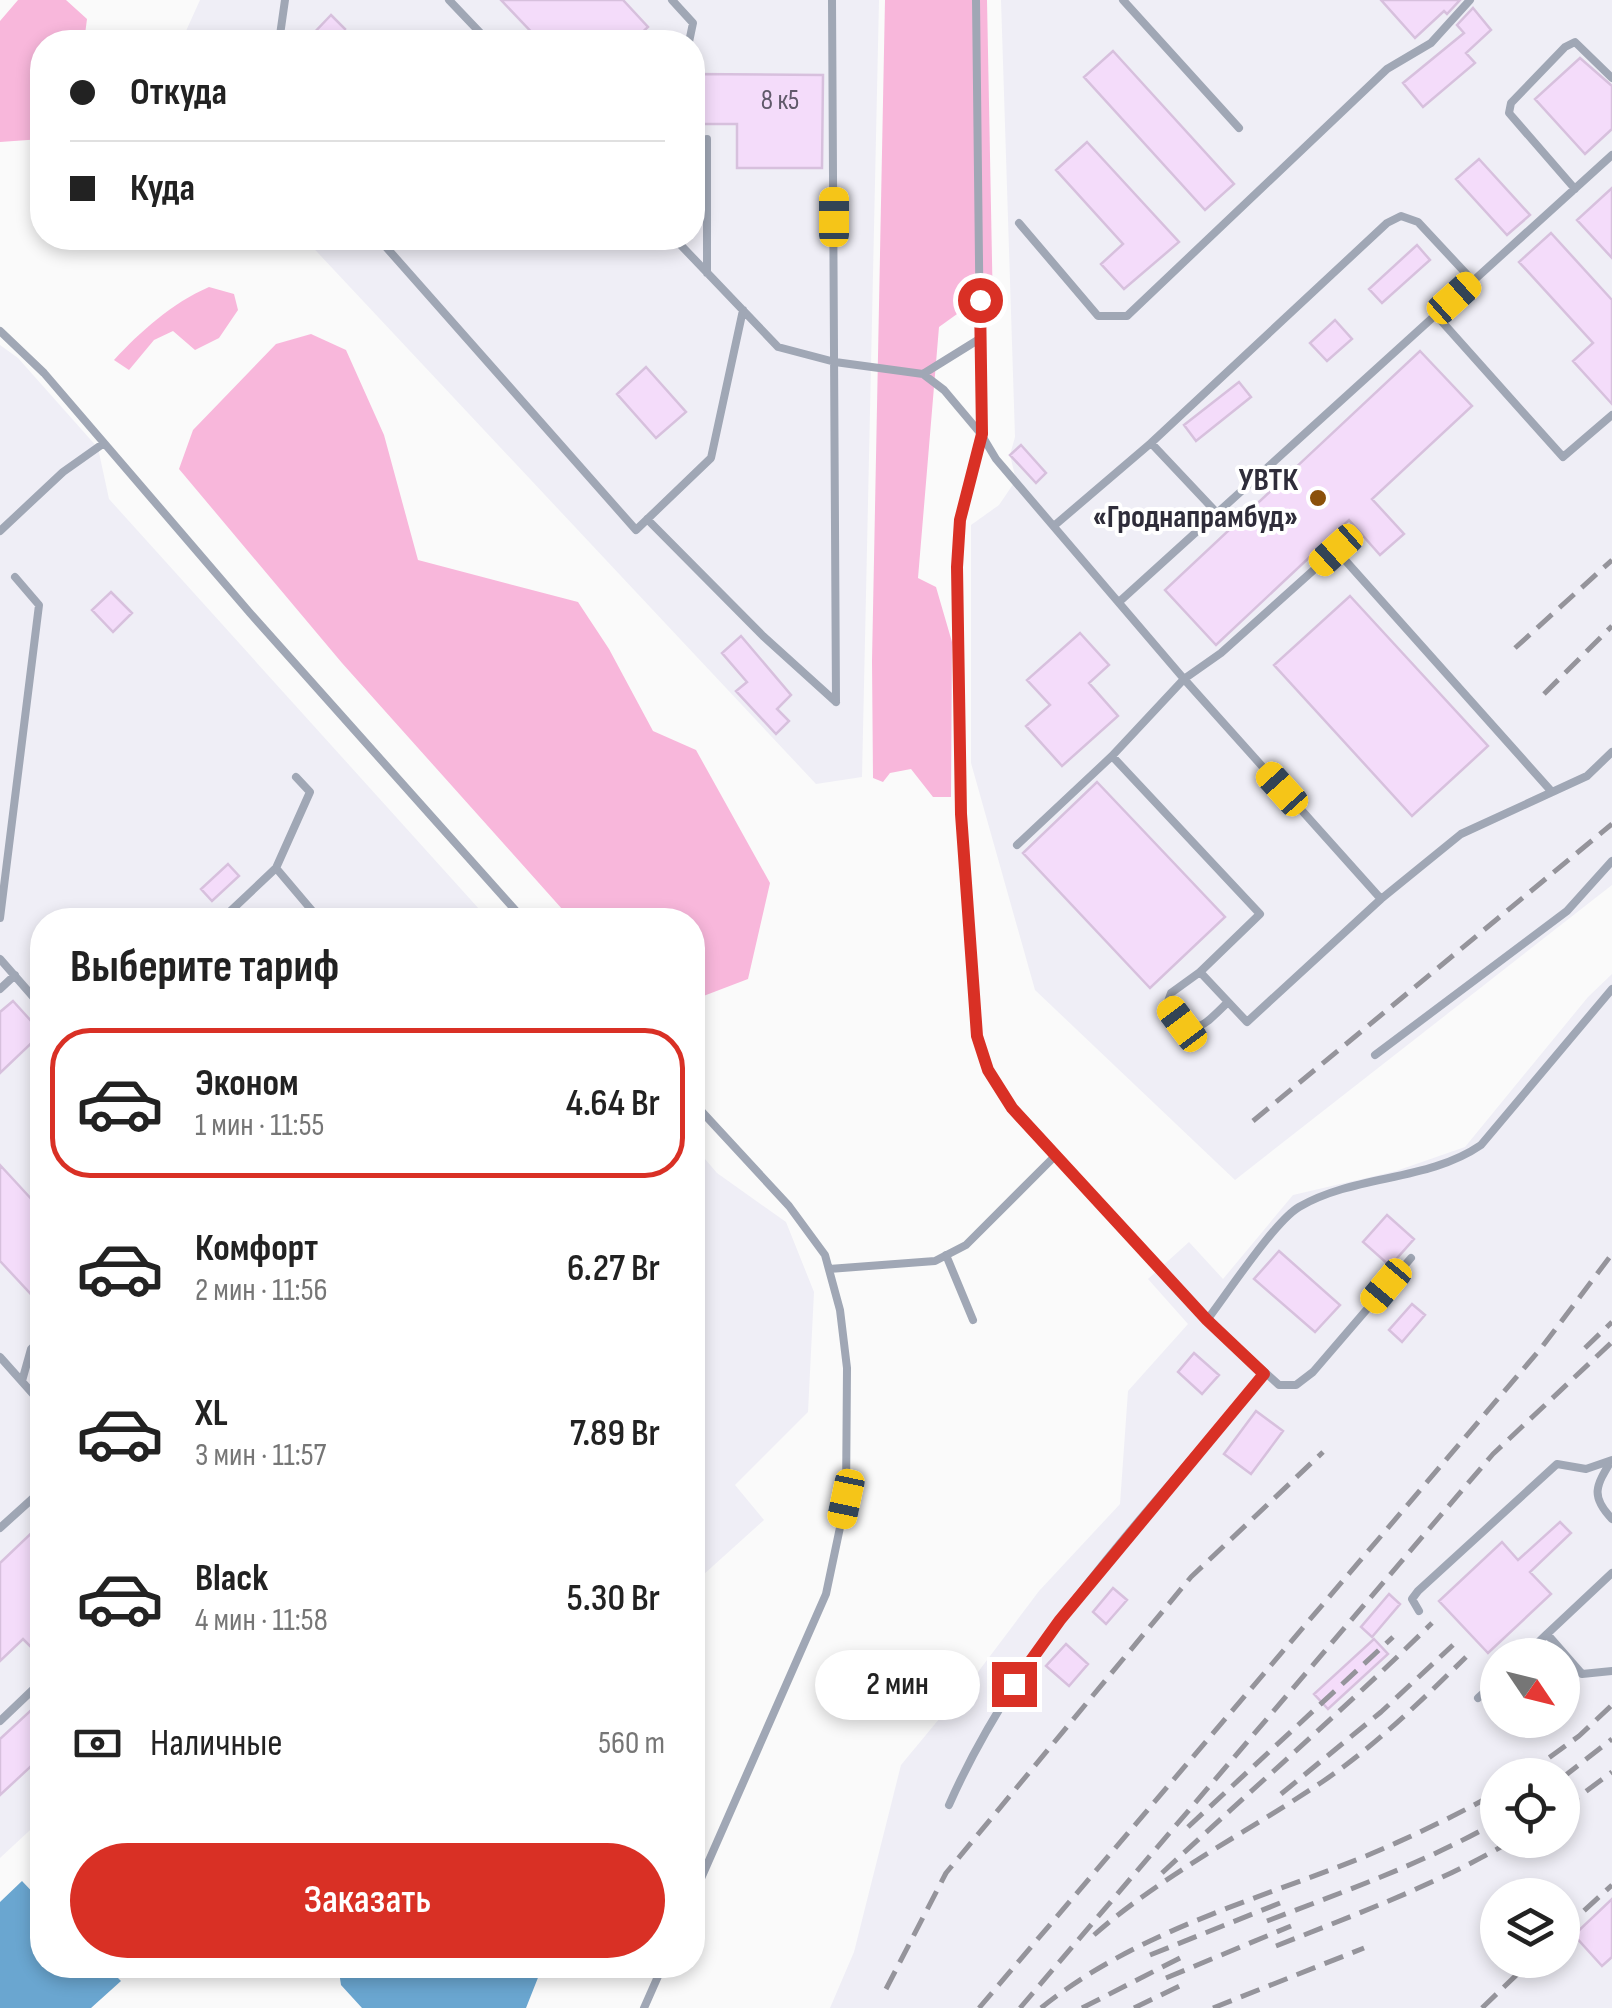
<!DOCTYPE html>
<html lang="ru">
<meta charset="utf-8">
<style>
body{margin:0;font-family:"Sofia Sans Condensed",sans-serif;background:#f6f6f6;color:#222;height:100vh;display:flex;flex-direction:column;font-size:38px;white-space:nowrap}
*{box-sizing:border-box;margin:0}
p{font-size:32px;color:#767676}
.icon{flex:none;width:55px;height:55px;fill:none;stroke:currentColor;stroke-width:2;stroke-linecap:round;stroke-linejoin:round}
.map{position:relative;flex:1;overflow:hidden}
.panel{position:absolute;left:30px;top:908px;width:675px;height:1070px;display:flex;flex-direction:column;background:#fff;border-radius:40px;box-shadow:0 5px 15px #0003}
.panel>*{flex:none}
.banner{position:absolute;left:30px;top:30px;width:675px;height:220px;border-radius:40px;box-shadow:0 5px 15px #0003;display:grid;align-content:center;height:220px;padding:0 40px;background:#fff}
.needle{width:65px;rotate:125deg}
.controls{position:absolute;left:1480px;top:1638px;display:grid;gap:20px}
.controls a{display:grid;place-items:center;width:100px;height:100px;border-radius:50%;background:#fff;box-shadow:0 5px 15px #0003;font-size:50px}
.end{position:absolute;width:45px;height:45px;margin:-22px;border:12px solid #d93025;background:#fff;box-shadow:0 0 0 5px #fff}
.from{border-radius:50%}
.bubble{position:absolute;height:70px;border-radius:35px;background:#fff;box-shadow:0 5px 15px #0003;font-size:32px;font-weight:600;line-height:70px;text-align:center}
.car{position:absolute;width:30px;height:60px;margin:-30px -15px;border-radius:12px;box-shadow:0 0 8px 2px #0007;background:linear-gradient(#f5c518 24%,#345 0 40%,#f5c518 0 76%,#345 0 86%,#f5c518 0)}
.banner b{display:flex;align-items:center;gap:35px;height:95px;font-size:38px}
.banner b+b{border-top:2px solid #e0e0e0}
.banner i{width:25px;height:25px;background:#222}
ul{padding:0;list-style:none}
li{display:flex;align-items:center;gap:30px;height:150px;margin:0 20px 15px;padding:0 20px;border:5px solid transparent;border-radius:40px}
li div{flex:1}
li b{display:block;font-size:38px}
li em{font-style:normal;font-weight:600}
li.active{border-color:#d93025}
li>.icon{width:90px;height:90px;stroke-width:1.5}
h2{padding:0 40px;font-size:45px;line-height:120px}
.pay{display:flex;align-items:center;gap:25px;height:110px;padding:0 40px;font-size:38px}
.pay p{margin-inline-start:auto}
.primary-button{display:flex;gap:20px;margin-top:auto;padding:20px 40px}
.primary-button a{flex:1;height:115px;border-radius:60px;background:#d93025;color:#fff;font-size:40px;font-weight:600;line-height:115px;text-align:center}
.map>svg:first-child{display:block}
.built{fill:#efeef6;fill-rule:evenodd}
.green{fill:#f8b7db}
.water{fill:#6aa6d0}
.building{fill:#f4dcfa;stroke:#d7c0dd;stroke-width:2.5}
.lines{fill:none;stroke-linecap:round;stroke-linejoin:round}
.service{stroke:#a0a7b5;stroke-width:8}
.rail{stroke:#95949b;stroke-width:5;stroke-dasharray:20 10;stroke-linecap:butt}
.route{stroke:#d93025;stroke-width:12}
.poi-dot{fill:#8b510a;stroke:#fff;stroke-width:4}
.labels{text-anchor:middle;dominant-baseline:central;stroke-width:8;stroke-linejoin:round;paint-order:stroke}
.number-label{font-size:28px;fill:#60596a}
.poi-label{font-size:32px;font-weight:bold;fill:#2f2d3a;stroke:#fff;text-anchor:end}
</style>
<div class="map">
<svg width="1612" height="2008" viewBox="0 0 1612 2008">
<rect width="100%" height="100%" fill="#fafafa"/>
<!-- built -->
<path class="built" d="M200 0H879L862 777 816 784 304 238H692V42H181Z
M1001 0H1612V885L1235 1180 1035 990 971 763V525L999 505 1016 480 1010 455 1015 437Z
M0 345 18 358 98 448 109 499 489 920H42V1819L0 1858Z
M1612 974V2008H830L854 1952 901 1765 978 1672 1039 1591 1120 1504 1128 1391 1188 1324 1148 1279 1189 1242 1223 1279 1293 1195 1396 1171 1465 1147 1588 997ZM1498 1655H1562V1720H1498ZM1498 1775H1562V1840H1498ZM1498 1895H1562V1960H1498Z
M693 1145 717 1173 786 1222 814 1292 808 1412 735 1485 764 1520 693 1584Z"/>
<!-- green -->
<path class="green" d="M18 0H66L87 19 84 42H42V139L0 142V21Z
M885 0H987L993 312 964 309 939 327 918 578 936 587 952 642 951 797H933L911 769 890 773 883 782 873 778 872 661Z
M209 287 234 294 238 310 219 338 195 350 173 331 154 340 129 370 114 360C141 331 172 303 209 287Z
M311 334 346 350 384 435 418 560 578 602 609 649 653 731 696 750 770 883 748 979 693 1000 692 920 571 919 342 663 179 469 193 430 276 344Z"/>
<!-- water -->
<path class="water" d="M22 1881 42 1902V1965H105L121 1981 91 2008H0V1902Z
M338 1965H543L526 2008H362L341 1985Z"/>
<!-- building -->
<path class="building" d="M501 0H623L648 27 632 42H541Z
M1381 0H1460L1447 14 1444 11 1415 38Z
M1473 8 1491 30 1466 53 1475 63 1423 107 1403 83 1464 33 1457 25Z
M331 15 345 29 332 42H319L312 35Z
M1113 51 1234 184 1205 210 1084 77Z
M1580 58 1612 86V129L1585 154 1535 99Z
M692 74 823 75 822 168H737V124H692Z
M1087 142 1179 242 1124 289 1101 264 1123 244 1056 170Z
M1479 159 1530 215 1507 235 1456 179Z
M1612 188V258L1577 220Z
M1551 233 1612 300V404L1573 361 1593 343 1519 262Z
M1417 245 1430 260 1382 303 1369 289Z
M1335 320 1352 339 1327 361 1310 343Z
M1420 351 1472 406 1372 499 1404 534 1380 555 1349 520 1216 645 1165 590Z
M646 367 686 412 656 438 617 394Z
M1239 382 1251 397 1196 441 1184 425Z
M1021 445 1046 473 1036 483 1010 455Z
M111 592 132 613 113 632 92 610Z
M1350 596 1488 746 1412 816 1274 665Z
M1080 633 1109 665 1089 683 1118 716 1062 766 1026 726 1050 705 1027 680Z
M741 636 791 695 777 709 789 721 776 734 736 691 747 682 722 653Z
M1097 782 1225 917 1150 988 1023 853Z
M228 864 239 876 212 901 201 889Z
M13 1001 42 1033 0 1073V1012Z
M0 1165 35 1203 42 1196V1306L0 1261Z
M1387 1215 1414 1239 1390 1266 1363 1242Z
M1279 1251 1340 1305 1315 1332 1254 1279Z
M1412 1304 1425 1315 1402 1342 1389 1330Z
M1194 1353 1219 1375 1202 1394 1178 1372Z
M1256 1411 1283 1431 1251 1474 1224 1454Z
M1560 1522 1571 1533 1530 1572 1551 1594 1488 1653 1439 1601 1502 1542 1518 1560Z
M42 1523V1640L33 1649 23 1639 0 1661V1563Z
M1113 1588 1127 1600 1106 1624 1093 1612Z
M1389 1594 1400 1604 1372 1637 1361 1627Z
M1374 1639 1388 1654 1328 1709 1314 1694Z
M1066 1644 1088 1664 1069 1686 1046 1666Z
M42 1700V1756L0 1795V1739Z
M1612 1899V1957L1602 1966 1574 1935Z"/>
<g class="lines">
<!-- service -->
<path class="service" d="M449 0 489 42
M672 0 693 23 689 42
M832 0 836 702
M976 0 981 434 960 520 957 567 961 813 977 1036 988 1071 1012 1108 1207 1320 1279 1385H1296L1313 1372 1411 1258
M1123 0 1239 128
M279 42 285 0
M707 139V273
M1575 189 1509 113 1511 103 1565 47 1575 42 1612 78
M1019 223 1098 316H1127L1387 69 1431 43 1470 0
M378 238 636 530 711 458 743 310
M674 238 778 347 835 362 923 374 944 390 981 434 996 459 1184 679 1381 899 1461 834 1587 776 1612 752
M1436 315 1563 457 1612 415
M0 331 44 373 250 613 524 920
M923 374 981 338
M1151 443 1387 223 1401 216 1418 222 1473 281
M647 519 763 636 836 702
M1055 525 1151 443 1217 513
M0 531 63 472 104 443
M1119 602 1612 155
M1112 756 1260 914 1200 972 1247 1022 1381 899
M1017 845 1112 756 1184 679 1221 653 1336 550 1552 792
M276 868 310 792 296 777
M0 918 39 605 15 577
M221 920 276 868 320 920
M0 959 42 1007
M1200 972 1171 993 1167 1004C1194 1040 1200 1029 1228 1002
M0 989 15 975
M1375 1055 1567 911 1612 861
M692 1101 789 1206 825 1255 840 1310 847 1368 846 1499 826 1594 692 1899
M946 1255 973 1320
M829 1269 935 1261 966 1245 1055 1156
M1207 1320C1227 1294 1274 1222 1299 1207 1356 1174 1427 1182 1481 1145L1612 989
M0 1357 42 1404
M22 1381 31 1349 42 1338
M1611 1461C1596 1486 1590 1496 1612 1519
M0 1528 42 1490
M1419 1611 1412 1599 1418 1591 1557 1464 1586 1469 1612 1460
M1547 1634 1612 1573
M1525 1655 1547 1634 1582 1674 1612 1671
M1478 1698 1498 1680
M0 1721 42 1681
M949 1805C1021 1641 1151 1510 1264 1374
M644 2008 663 1965"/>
<!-- rail -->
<path class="rail" d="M1515 648 1612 560
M1544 694 1612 626
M1253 1121 1612 824
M1585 1348 1612 1322
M1525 1775 1579 1736 1612 1705
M1562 1778 1612 1739
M1281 1794 1381 1712 1453 1645
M1562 1809 1612 1772
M1188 1827 1393 1637
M1162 1873C1252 1789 1345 1709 1432 1623
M1267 1921C1345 1891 1425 1863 1498 1821
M1562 1931 1612 1885
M1094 1935C1162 1875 1246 1833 1322 1782 1375 1746 1420 1702 1466 1657
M1276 1946C1357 1914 1438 1884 1513 1840
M1150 1955 1280 1903
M1166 1978 1291 1926
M886 1989 946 1873 1191 1577 1323 1452
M979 2008 1542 1347 1612 1254
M1020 2008 1493 1454 1612 1342
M1041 2008C1137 1931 1254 1901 1366 1856 1411 1837 1455 1816 1498 1792
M1082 2008 1180 1958
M1134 2008 1188 1982
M1213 2008 1364 1948
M1482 2008 1532 1960"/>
</g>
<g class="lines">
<!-- route -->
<path class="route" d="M980 300 982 434 960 520 957 567 961 814 977 1036 988 1070 1012 1108 1207 1320 1264 1374 1060 1620 1014 1684"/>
</g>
<!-- markers -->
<circle class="poi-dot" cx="1318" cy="498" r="10"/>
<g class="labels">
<!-- number labels -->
<g class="number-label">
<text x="780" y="100">8 к5</text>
</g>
<!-- poi labels -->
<g class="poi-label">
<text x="1298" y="480">УВТК<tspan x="1298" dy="37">«Гроднапрамбуд»</tspan></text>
</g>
</g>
</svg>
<div class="controls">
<a><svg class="needle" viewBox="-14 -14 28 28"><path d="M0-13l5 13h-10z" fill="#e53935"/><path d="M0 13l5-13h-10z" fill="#767676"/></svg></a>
<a><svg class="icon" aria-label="locate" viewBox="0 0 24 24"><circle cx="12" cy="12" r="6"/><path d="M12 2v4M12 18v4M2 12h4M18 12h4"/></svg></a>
<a><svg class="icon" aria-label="layers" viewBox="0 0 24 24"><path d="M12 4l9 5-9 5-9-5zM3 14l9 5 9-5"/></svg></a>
</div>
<i class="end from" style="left:980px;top:300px"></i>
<i class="end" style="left:1014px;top:1684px"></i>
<div class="bubble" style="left:815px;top:1650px;width:165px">2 мин</div>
<i class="car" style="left:834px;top:217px;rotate:0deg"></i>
<i class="car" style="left:1454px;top:298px;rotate:48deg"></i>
<i class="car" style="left:1336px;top:550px;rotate:228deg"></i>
<i class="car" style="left:1282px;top:789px;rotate:318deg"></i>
<i class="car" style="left:1182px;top:1024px;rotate:323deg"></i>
<i class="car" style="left:1386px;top:1286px;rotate:220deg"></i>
<i class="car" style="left:846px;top:1499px;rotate:192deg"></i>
<div class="banner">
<b><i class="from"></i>Откуда</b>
<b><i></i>Куда</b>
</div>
<section class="panel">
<h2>Выберите тариф</h2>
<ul>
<li class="active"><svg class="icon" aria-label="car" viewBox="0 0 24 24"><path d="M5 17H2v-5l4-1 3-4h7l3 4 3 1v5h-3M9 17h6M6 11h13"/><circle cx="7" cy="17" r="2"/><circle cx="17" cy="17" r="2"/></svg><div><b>Эконом</b><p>1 мин · 11:55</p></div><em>4.64 Br</em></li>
<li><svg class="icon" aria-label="car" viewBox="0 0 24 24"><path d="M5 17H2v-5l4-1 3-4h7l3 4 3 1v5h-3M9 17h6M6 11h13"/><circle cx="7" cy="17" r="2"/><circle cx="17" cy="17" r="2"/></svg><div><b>Комфорт</b><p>2 мин · 11:56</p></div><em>6.27 Br</em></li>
<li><svg class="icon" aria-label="car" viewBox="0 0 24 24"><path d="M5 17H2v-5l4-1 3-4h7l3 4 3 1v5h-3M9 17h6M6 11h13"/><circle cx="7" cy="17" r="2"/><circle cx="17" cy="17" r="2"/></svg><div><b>XL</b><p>3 мин · 11:57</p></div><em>7.89 Br</em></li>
<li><svg class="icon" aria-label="car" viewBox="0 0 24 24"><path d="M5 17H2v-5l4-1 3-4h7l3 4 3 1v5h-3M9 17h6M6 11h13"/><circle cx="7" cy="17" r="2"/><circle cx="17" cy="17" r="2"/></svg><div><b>Black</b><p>4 мин · 11:58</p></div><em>5.30 Br</em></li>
</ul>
<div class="pay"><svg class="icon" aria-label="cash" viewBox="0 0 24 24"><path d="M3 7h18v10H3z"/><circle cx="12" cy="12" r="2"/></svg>Наличные<p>560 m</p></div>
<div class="primary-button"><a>Заказать</a></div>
</section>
</div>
